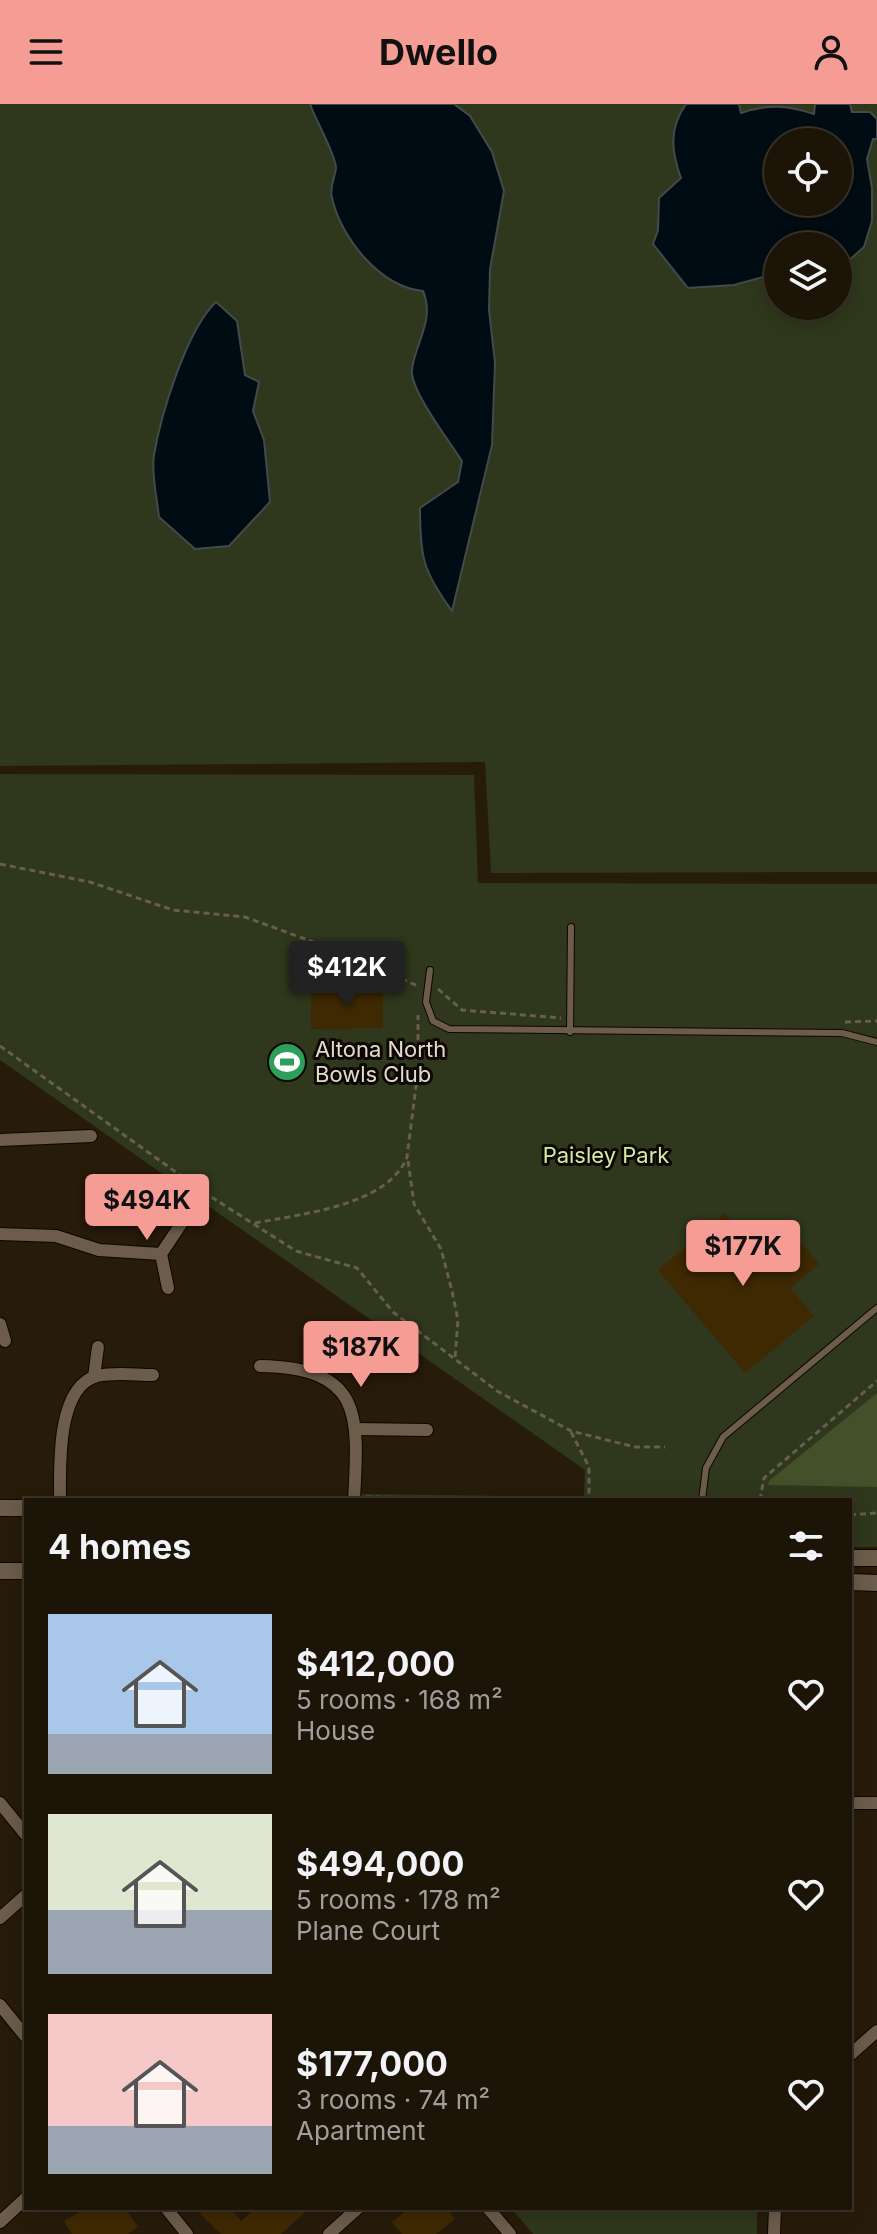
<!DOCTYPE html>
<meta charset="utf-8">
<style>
body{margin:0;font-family:Inter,sans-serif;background:#2a2116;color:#f1f3f6;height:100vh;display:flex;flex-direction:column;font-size:30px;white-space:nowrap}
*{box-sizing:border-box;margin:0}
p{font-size:26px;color:#a09e9c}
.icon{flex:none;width:44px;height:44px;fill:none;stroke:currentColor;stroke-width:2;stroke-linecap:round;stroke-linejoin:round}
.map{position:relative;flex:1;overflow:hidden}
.panel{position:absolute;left:24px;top:1394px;width:828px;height:712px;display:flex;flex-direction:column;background:#1d1408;border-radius:0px;box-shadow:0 4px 20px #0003,0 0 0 2px #3b3329}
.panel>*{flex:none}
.fabs{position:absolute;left:764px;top:24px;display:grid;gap:16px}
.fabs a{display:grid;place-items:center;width:88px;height:88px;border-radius:50%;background:#1d1408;box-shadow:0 4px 20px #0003,0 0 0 2px #3b3329;font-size:40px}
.price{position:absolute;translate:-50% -68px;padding:0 18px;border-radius:8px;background:#f59c94;color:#111;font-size:26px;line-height:52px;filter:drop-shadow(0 2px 4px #0008)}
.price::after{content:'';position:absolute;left:50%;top:48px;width:24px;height:18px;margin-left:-12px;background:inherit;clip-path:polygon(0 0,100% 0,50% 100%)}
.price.selected{background:#222;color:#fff}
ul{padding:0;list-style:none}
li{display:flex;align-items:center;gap:24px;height:200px;padding:0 24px}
li span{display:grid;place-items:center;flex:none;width:224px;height:160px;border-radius:0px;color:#555}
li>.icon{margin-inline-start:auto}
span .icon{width:96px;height:96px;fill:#fffc;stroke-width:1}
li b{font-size:34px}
h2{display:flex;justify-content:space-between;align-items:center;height:96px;padding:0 24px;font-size:34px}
header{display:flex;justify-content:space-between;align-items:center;height:104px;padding:0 24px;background:#f59c94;color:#111;font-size:36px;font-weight:700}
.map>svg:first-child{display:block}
</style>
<header><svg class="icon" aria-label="menu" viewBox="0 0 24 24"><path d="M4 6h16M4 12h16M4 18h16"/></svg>Dwello<svg class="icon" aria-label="person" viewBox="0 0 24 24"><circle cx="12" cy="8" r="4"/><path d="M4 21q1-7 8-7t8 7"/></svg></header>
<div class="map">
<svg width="877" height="2130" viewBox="0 0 877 2130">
<rect width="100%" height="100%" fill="#271b0a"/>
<g fill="#2f371c" fill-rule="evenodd">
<path d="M 0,0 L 877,0 L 877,768 L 491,769 L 485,658 L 0,662 ZM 778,38 L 838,38 L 838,98 L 778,98 ZM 778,142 L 838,142 L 838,202 L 778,202 Z"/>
<path d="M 0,670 L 474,671 L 478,779 L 877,780 L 877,1443 L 850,1443 L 850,1396 L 363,1396 L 361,1390 L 584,1393 L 585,1366 L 0,956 Z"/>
<path d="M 511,2104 L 757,2104 L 757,2130 L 533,2130 Z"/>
</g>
<path fill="#44502a" d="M 877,1289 L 877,1383 L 768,1381 L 769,1377 Z"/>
<g fill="#000c13" stroke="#444a4b" stroke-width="2" fill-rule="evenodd">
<path d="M 310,0 L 454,0 L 470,12 L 492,48 L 504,87 L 490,165 L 489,206 L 495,259 L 492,341 L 452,507 C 423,467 420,454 420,404 L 458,378 L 462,357 C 450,338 409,285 412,265 C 416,237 435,216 423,187 C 380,183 341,134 332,94 C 329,83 335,74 336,64 C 336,51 315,15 310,0 Z"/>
<path d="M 686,0 L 739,0 L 741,9 C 768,0 787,1 814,10 L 815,0 L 850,0 L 852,8 L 870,8 L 877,15 L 877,35 L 873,35 L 867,55 L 872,84 L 872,117 L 864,143 L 838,166 L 838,142 L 778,142 L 778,169 L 734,181 L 688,184 L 653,140 L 658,126 L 659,94 L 681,74 C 671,47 669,24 686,0 ZM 778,38 L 838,38 L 838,98 L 778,98 Z"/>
<path d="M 216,198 L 237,217 L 245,271 L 259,278 L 253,307 L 264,336 L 270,398 L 229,442 L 195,445 L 159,413 C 157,394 151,370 154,351 C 161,310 187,225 216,198 Z"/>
</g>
<g fill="#3f2903">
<path d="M 383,885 L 383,924 L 311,925 L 311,886 Z"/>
<path d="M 725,1109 L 754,1144 L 784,1119 L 819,1160 L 790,1184 L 814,1212 L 745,1269 L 658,1166 Z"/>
<path d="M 87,2104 L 125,2104 L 138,2123 L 128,2130 L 72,2130 L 64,2117 Z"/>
<path d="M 208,2104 L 230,2104 L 241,2117 L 256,2104 L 310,2104 L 281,2130 L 221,2130 L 200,2110 Z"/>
<path d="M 410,2104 L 447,2104 L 455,2115 L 436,2130 L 402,2130 L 392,2118 Z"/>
</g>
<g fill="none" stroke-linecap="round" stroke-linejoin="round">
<g stroke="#0f0600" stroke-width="8">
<g id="service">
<path d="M 430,866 L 426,898 L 433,917 L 449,925 L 842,929 L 877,938"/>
<path d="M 570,928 L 571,823"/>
<path d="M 702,1396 L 706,1364 L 723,1333 L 877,1204"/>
</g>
</g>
<g stroke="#0f0600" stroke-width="14">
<g id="minor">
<path d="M 0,1036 L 91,1032"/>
<path d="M 0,1130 L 56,1132 L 99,1146 L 161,1150"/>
<path d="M 168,1184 L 161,1150 L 191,1105"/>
<path d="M 0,1220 L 5,1237"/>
<path d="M 260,1262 C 362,1264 359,1309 354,1396"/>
<path d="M 94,1273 L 98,1243"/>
<path d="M 356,1325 L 427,1326"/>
<path d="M 60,1396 C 60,1364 56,1283 97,1272 C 115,1268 135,1271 153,1271"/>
<path d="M 0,1699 L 26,1731"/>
<path d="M 850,1699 L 877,1699"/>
<path d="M 0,1814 L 26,1791"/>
<path d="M 0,1901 L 26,1933"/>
<path d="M 850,1951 L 877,1927"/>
<path d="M 166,2104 L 187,2130"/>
<path d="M 488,2104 L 510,2130"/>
<path d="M 0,2118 L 26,2094"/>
<path d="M 329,2130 L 358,2104"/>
<path d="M 774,2130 L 775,2104"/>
</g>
</g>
<g stroke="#0f0600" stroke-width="18">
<g id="tertiary">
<path d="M 0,1404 L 26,1404"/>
<path d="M 850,1454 L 877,1454"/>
<path d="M 0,1467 L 26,1467"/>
<path d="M 850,1478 L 877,1479"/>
</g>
</g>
<g stroke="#685d4e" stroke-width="3" stroke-dasharray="6 4" stroke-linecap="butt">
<path d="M 0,760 L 90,778 L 173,806 L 245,813 L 330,844 L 418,882"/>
<path d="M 438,885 L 462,906 L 561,914"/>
<path d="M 845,918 L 877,917"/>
<path d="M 0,942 L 205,1089 L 296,1147 L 357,1164 L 393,1208 L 497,1287 L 571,1327 L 635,1343 L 665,1343"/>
<path d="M 408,1057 L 414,1100 L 441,1145 L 452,1187 L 458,1216 L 455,1254"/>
<path d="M 255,1119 C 300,1110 388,1102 407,1053 L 418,966 L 418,911"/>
<path d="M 571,1328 L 589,1363 L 589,1396"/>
<path d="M 366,1393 L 629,1396"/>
<path d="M 760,1396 L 764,1374 L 877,1277"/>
<path d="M 850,1411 L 877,1409"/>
</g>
<use href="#service" stroke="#6b5d4a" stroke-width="6"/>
<use href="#minor" stroke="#6b5d4a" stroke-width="12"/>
<use href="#tertiary" stroke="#6b5d4a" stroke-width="16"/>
</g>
<defs>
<g id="stadium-disc" transform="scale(2)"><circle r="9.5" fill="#2e9e5b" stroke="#0c0702"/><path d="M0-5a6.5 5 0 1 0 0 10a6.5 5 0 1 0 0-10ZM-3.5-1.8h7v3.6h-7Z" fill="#fff"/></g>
</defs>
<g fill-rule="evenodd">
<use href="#stadium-disc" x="287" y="958"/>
</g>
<g text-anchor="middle" stroke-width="6" stroke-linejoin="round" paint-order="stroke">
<g font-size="22" fill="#e2dacf" stroke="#0c0702" text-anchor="start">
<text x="315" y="953">Altona North<tspan x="315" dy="25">Bowls Club</tspan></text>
</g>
<g font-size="22" fill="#d3eaa7" stroke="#0c0702">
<text x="606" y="1059">Paisley Park</text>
</g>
</g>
</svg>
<div class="fabs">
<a><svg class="icon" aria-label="locate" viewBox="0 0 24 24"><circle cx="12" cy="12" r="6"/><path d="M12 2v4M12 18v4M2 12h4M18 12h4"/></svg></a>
<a><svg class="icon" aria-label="layers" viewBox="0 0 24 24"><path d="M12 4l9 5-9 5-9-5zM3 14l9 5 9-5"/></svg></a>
</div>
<b class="price selected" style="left:347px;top:905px">$412K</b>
<b class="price" style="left:147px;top:1138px">$494K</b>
<b class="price" style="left:743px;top:1184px">$177K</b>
<b class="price" style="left:361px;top:1285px">$187K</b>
<section class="panel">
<h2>4 homes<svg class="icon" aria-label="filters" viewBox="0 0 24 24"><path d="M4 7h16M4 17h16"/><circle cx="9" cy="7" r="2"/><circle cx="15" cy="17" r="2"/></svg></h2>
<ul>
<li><span style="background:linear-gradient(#a9c7e8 75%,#9aa5b1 0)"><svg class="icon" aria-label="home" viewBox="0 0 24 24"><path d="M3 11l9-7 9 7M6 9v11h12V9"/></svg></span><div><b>$412,000</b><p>5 rooms · 168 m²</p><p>House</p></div><svg class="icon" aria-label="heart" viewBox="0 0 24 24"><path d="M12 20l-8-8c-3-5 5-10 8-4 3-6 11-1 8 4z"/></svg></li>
<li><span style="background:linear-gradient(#dfe7d0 60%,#9aa5b1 0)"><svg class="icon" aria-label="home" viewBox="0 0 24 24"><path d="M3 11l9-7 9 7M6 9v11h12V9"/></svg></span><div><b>$494,000</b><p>5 rooms · 178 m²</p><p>Plane Court</p></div><svg class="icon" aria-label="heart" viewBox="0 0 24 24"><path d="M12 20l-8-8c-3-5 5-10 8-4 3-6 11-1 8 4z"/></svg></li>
<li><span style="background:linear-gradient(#f6c9c9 70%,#9aa5b1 0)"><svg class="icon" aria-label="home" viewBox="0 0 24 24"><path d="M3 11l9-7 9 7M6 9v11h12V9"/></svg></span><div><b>$177,000</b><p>3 rooms · 74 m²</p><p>Apartment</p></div><svg class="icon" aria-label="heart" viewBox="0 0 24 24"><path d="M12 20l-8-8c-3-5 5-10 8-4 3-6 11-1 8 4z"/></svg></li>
</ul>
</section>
</div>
